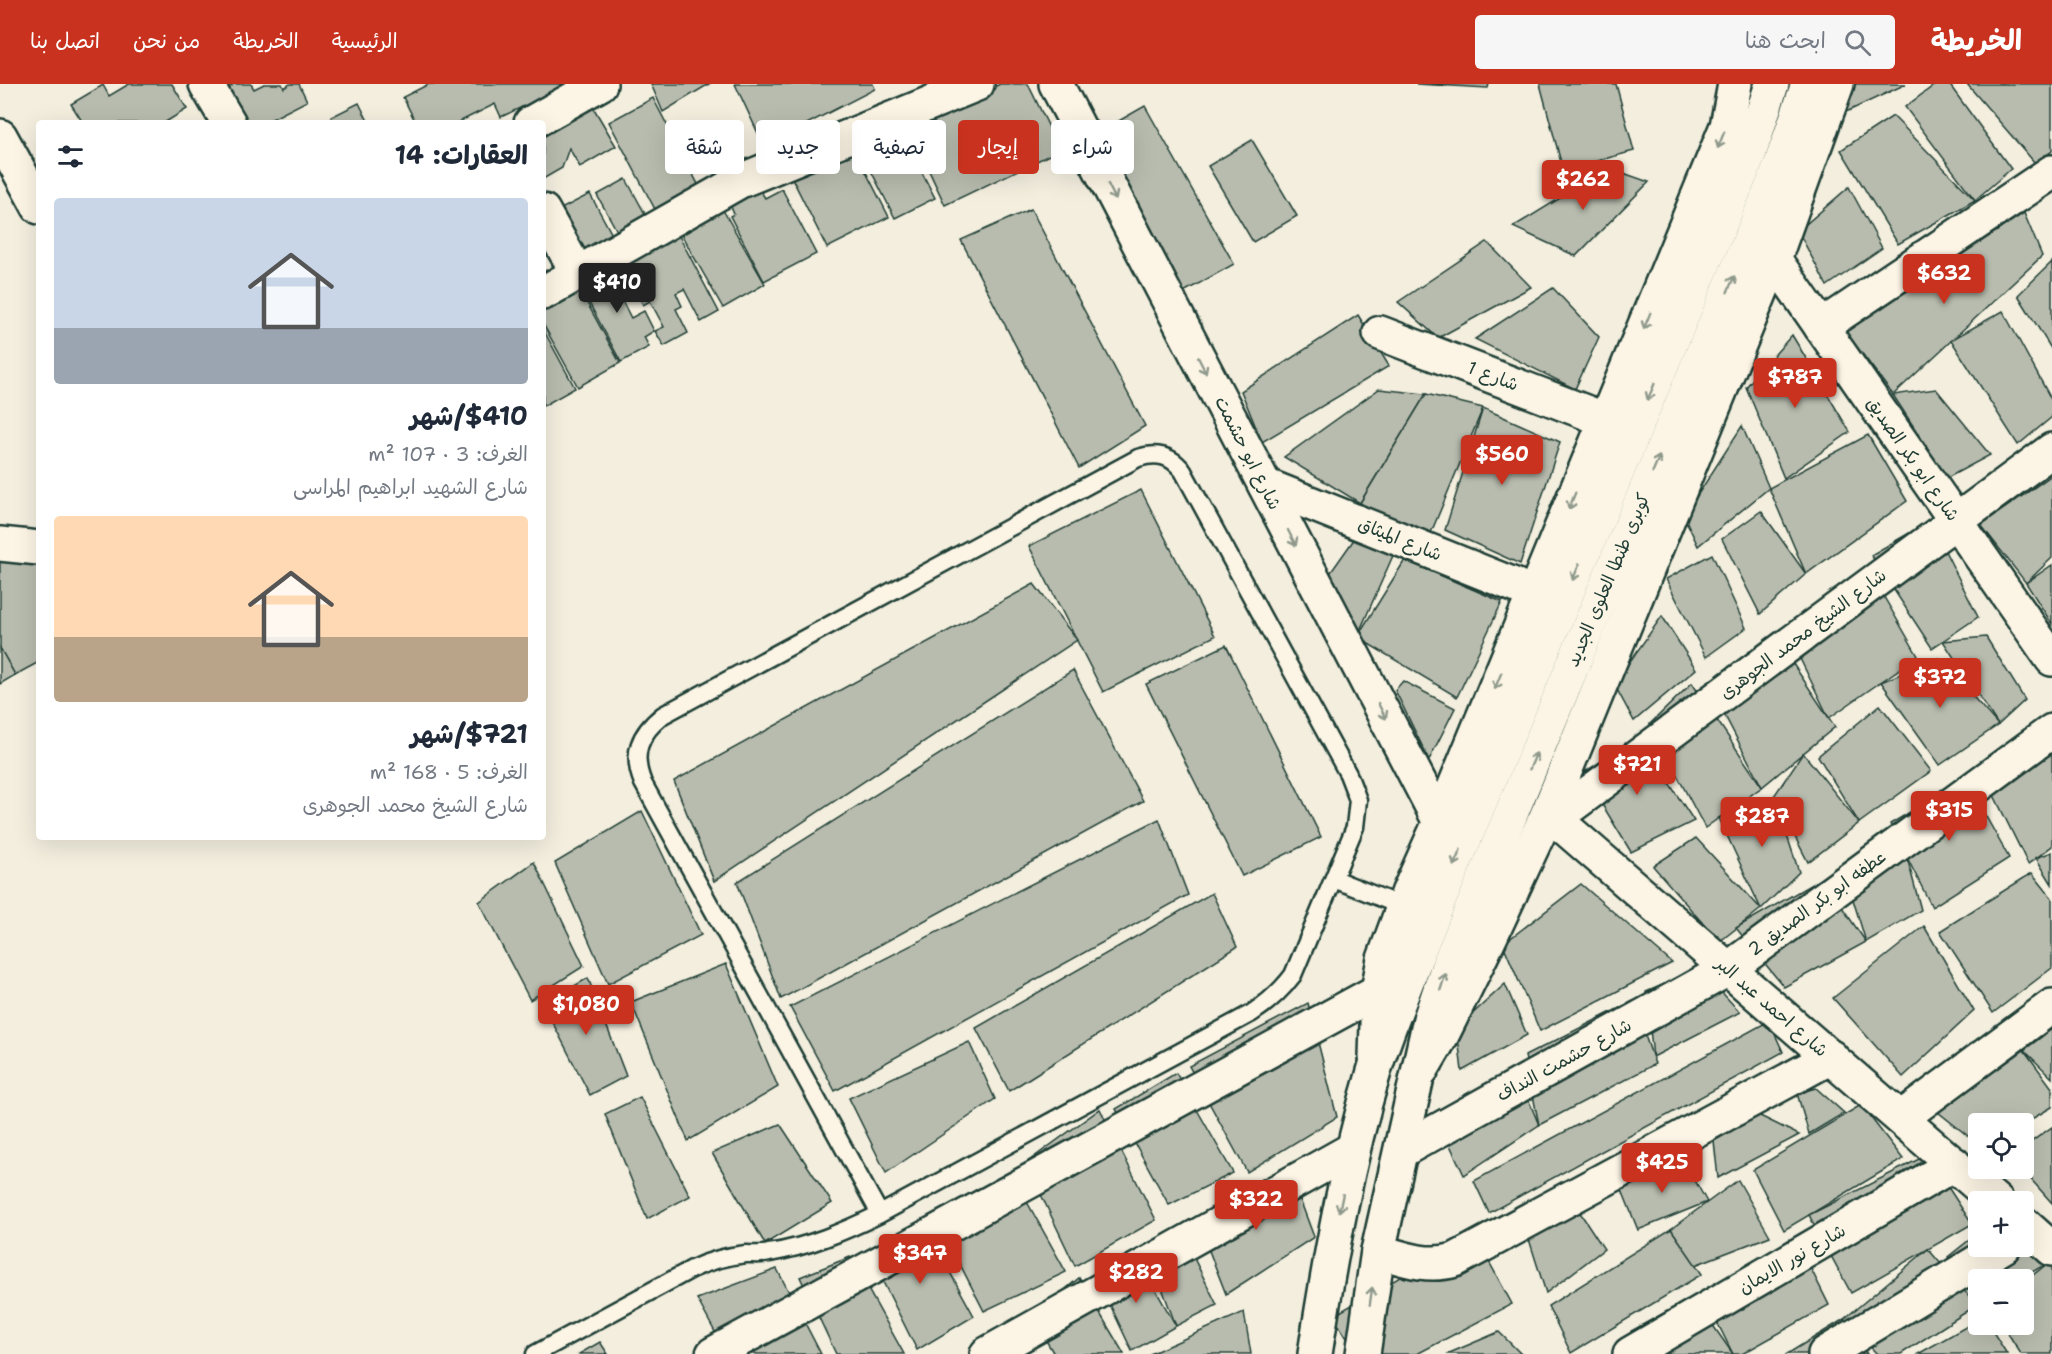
<!DOCTYPE html>
<html lang="ar">
<meta charset="utf-8">
<style>
body{margin:0;font-family:"Shantell Sans","Playpen Sans Arabic",sans-serif;background:#f6f6f7;color:#1f2937;direction:rtl;height:100vh;display:flex;flex-direction:column;font-size:22px;white-space:nowrap}
*{box-sizing:border-box;margin:0}
p{font-size:20px;color:#747a83}
.icon{flex:none;width:33px;height:33px;fill:none;stroke:currentColor;stroke-width:2;stroke-linecap:round;stroke-linejoin:round}
.map{position:relative;flex:1;overflow:hidden;direction:ltr}
.panel{position:absolute;left:36px;top:36px;width:510px;height:720px;display:flex;flex-direction:column;background:#fff;border-radius:6px;box-shadow:0 6px 24px #0002;direction:rtl}
.panel>*{flex:none}
.hud{position:absolute;left:564px;top:36px;width:570px;height:54px;direction:rtl;display:flex;gap:12px}
.controls{position:absolute;left:1968px;top:1029px;display:grid;gap:12px}
.controls a{display:grid;place-items:center;width:66px;height:66px;border-radius:6px;background:#fff;box-shadow:0 6px 24px #0002;font-size:30px}
.price{position:absolute;translate:-50% -51px;padding:0 14px;border-radius:6px;background:#c8321e;color:#fff;font-size:20px;line-height:39px;filter:drop-shadow(0 2px 3px #0008)}
.price::after{content:'';position:absolute;left:50%;top:36px;width:18px;height:14px;margin-left:-9px;background:inherit;clip-path:polygon(0 0,100% 0,50% 100%)}
.price.current{background:#222;color:#fff}
ul{padding:0;list-style:none}
li{display:grid;align-content:center;gap:12px;height:318px;padding:0 18px}
li span{display:grid;place-items:center;height:186px;border-radius:6px;color:#555}
li>.icon{margin-inline-start:auto}
span .icon{width:108px;height:108px;fill:#fffc;stroke-width:1}
li b{font-size:26px}
h2{display:flex;justify-content:space-between;align-items:center;height:72px;padding:0 18px;font-size:26px}
.tag{padding:0 21px;border-radius:6px;background:#fff;box-shadow:0 6px 24px #0002;font-size:21px;line-height:54px}
.tag.current{background:#c8321e;color:#fff}
header{display:flex;align-items:center;gap:36px;box-sizing:border-box;height:84px;padding:0 30px;background:#c8321e;color:#fff}
header strong{font-size:28px}
nav{display:flex;gap:33px;margin-inline-start:auto;font-size:21px}
.search{width:420px;height:54px;background:#f6f6f7;display:flex;align-items:center;gap:15px;box-sizing:border-box;padding:0 21px;border-radius:6px;color:#747a83;font-size:22px}
.map>svg:first-child{display:block}
</style>
<header>
<strong>الخريطة</strong>
<div class="search"><svg class="icon" aria-label="search" viewBox="0 0 24 24"><circle cx="10" cy="10" r="6"/><path d="M15 15l6 6"/></svg>ابحث هنا</div>
<nav><a>الرئيسية</a><a>الخريطة</a><a>من نحن</a><a>اتصل بنا</a></nav>
</header>
<div class="map">
<svg width="2052" height="1270" viewBox="0 0 2052 1270">
<rect width="100%" height="100%" fill="#f3eede"/>
<filter id="ink" filterUnits="userSpaceOnUse"><feTurbulence type="fractalNoise" baseFrequency=".0167" numOctaves="2"/><feDisplacementMap in="SourceGraphic" scale="12" xChannelSelector="R" yChannelSelector="G"/><feConvolveMatrix kernelMatrix="1 2 1 2 8 2 1 2 1" color-interpolation-filters="sRGB"/></filter>
<g filter="url(#ink)">
<g fill="#b8bcae" stroke="#1f3d34" stroke-width="1.5">
<path d="M 129,0 L 172,0 L 187,25 L 164,39 L 83,39 L 71,20 L 103,1 L 109,12 Z"/>
<path d="M 231,0 L 251,0 L 254,5 L 264,0 L 282,0 L 284,4 L 290,0 L 299,0 L 307,17 L 264,39 L 245,39 L 227,4 L 232,2 Z"/>
<path d="M 429,0 L 570,0 L 501,33 L 495,20 L 457,39 L 416,39 L 403,13 Z"/>
<path d="M 651,0 L 709,0 L 663,28 Z"/>
<path d="M 735,0 L 873,0 L 875,5 L 764,62 Z"/>
<path d="M 1000,0 L 1028,0 L 1060,66 L 945,121 L 909,44 Z"/>
<path d="M 1416,0 L 1489,0 L 1488,4 Z"/>
<path d="M 1540,0 L 1616,0 L 1634,67 L 1563,86 Z"/>
<path d="M 1801,0 L 1906,0 L 1842,30 L 1783,9 Z"/>
<path d="M 1936,0 L 1949,0 L 2011,85 L 1975,116 L 1905,23 Z"/>
<path d="M 1967,0 L 2052,0 L 2052,67 L 2035,79 Z"/>
<path d="M 653,14 L 701,106 L 657,129 L 609,38 Z"/>
<path d="M 359,19 L 369,39 L 334,39 L 331,33 Z"/>
<path d="M 1145,22 L 1234,180 L 1182,209 L 1094,51 Z"/>
<path d="M 593,23 L 616,62 L 580,83 L 569,64 L 562,84 L 543,95 L 543,52 Z"/>
<path d="M 1893,32 L 1975,116 L 1898,160 L 1841,66 Z"/>
<path d="M 890,46 L 893,54 L 902,50 L 935,114 L 895,134 L 863,71 L 871,68 L 866,58 Z"/>
<path d="M 1252,56 L 1297,132 L 1253,158 L 1208,82 Z"/>
<path d="M 852,61 L 889,133 L 827,164 L 791,92 Z"/>
<path d="M 1609,84 L 1649,98 L 1576,172 L 1513,143 Z"/>
<path d="M 626,95 L 650,139 L 621,154 L 597,111 Z"/>
<path d="M 1849,103 L 1882,164 L 1827,202 L 1798,147 Z"/>
<path d="M 782,105 L 816,170 L 764,197 L 730,132 L 734,130 L 730,121 L 760,106 L 765,114 Z"/>
<path d="M 590,110 L 616,158 L 579,177 L 553,129 Z"/>
<path d="M 1031,125 L 1145,342 L 1079,384 L 961,156 Z"/>
<path d="M 723,126 L 765,200 L 723,224 L 681,150 Z"/>
<path d="M 2024,129 L 2042,172 L 1893,311 L 1846,248 Z"/>
<path d="M 678,150 L 719,228 L 701,238 L 684,205 L 676,209 L 682,222 L 676,225 L 688,249 L 664,262 L 655,247 L 664,243 L 650,217 L 643,221 L 624,184 L 629,182 L 626,178 Z"/>
<path d="M 1487,158 L 1531,203 L 1438,254 L 1398,218 Z"/>
<path d="M 2052,178 L 2052,266 L 2018,211 Z"/>
<path d="M 619,181 L 630,200 L 617,207 L 631,234 L 644,227 L 654,247 L 644,253 L 649,263 L 621,278 L 580,202 Z"/>
<path d="M 576,199 L 620,279 L 578,303 L 543,240 L 543,227 L 545,226 L 543,222 Z"/>
<path d="M 1553,204 L 1599,253 L 1575,305 L 1475,255 Z"/>
<path d="M 2003,227 L 2052,317 L 2052,333 L 2018,361 L 1951,256 Z"/>
<path d="M 1358,231 L 1389,282 L 1262,358 L 1241,307 Z"/>
<path d="M 543,245 L 575,304 L 543,322 Z"/>
<path d="M 1792,251 L 1850,348 L 1784,394 L 1746,303 Z"/>
<path d="M 1379,305 L 1426,310 L 1360,419 L 1284,373 Z"/>
<path d="M 1936,305 L 1990,371 L 1947,394 L 1893,311 Z"/>
<path d="M 1426,310 L 1483,324 L 1428,456 L 1360,419 Z"/>
<path d="M 1483,324 L 1560,358 L 1520,480 L 1445,446 Z"/>
<path d="M 1742,342 L 1769,404 L 1698,462 L 1684,432 Z"/>
<path d="M 1868,351 L 1907,417 L 1806,490 L 1769,404 Z"/>
<path d="M 2052,391 L 2052,474 L 2026,499 L 1981,441 Z"/>
<path d="M 1141,406 L 1215,552 L 1103,608 L 1029,462 Z"/>
<path d="M 1761,427 L 1806,490 L 1760,530 L 1722,455 Z"/>
<path d="M 1930,437 L 1978,533 L 1932,564 L 1871,471 Z"/>
<path d="M 36,446 L 39,451 L 39,578 L 15,591 L 0,564 L 0,466 Z"/>
<path d="M 1355,454 L 1395,467 L 1357,553 L 1326,495 Z"/>
<path d="M 1712,470 L 1746,544 L 1706,573 L 1666,495 Z"/>
<path d="M 1405,476 L 1502,518 L 1457,613 L 1357,553 Z"/>
<path d="M 2052,481 L 2052,540 L 2026,499 Z"/>
<path d="M 1869,487 L 1918,572 L 1829,634 L 1787,548 Z"/>
<path d="M 1034,500 L 1077,556 L 714,797 L 674,697 Z"/>
<path d="M 1662,532 L 1696,585 L 1634,637 L 1614,600 Z"/>
<path d="M 1775,553 L 1835,643 L 1762,703 L 1710,603 Z"/>
<path d="M 1986,553 L 2025,616 L 1998,641 L 1943,557 Z"/>
<path d="M 1226,561 L 1321,753 L 1242,792 L 1146,600 Z"/>
<path d="M 0,564 L 15,591 L 0,600 Z"/>
<path d="M 1939,574 L 1998,641 L 1940,681 L 1881,598 Z"/>
<path d="M 1073,586 L 1143,717 L 781,915 L 737,798 Z"/>
<path d="M 1403,597 L 1455,624 L 1429,676 L 1395,606 Z"/>
<path d="M 1692,599 L 1762,703 L 1705,744 L 1650,640 Z"/>
<path d="M 1880,621 L 1931,687 L 1859,739 L 1818,672 Z"/>
<path d="M 1639,653 L 1694,737 L 1631,768 L 1583,689 Z"/>
<path d="M 2052,660 L 2052,762 L 2028,780 L 1979,681 Z"/>
<path d="M 1803,669 L 1859,739 L 1808,778 L 1774,712 Z"/>
<path d="M 1965,695 L 2009,774 L 1932,823 L 1890,740 Z"/>
<path d="M 1774,712 L 1799,788 L 1761,825 L 1719,734 Z"/>
<path d="M 642,727 L 701,851 L 608,900 L 555,779 Z"/>
<path d="M 1159,735 L 1188,811 L 835,1007 L 790,923 Z"/>
<path d="M 1696,754 L 1761,825 L 1719,858 L 1653,782 Z"/>
<path d="M 2052,768 L 2052,800 L 2036,774 Z"/>
<path d="M 1908,777 L 1921,826 L 1866,858 L 1844,786 Z"/>
<path d="M 534,778 L 584,882 L 530,916 L 479,818 Z"/>
<path d="M 2032,789 L 2052,814 L 2052,884 L 1993,929 L 1940,847 Z"/>
<path d="M 1822,794 L 1866,858 L 1784,903 L 1736,844 Z"/>
<path d="M 1581,800 L 1672,879 L 1540,947 L 1503,860 Z"/>
<path d="M 1212,809 L 1237,863 L 1009,1007 L 976,944 Z"/>
<path d="M 1924,842 L 1974,927 L 1903,993 L 1833,914 Z"/>
<path d="M 726,880 L 778,1003 L 688,1057 L 631,918 Z"/>
<path d="M 1700,885 L 1740,928 L 1653,973 L 1646,908 Z"/>
<path d="M 588,894 L 626,992 L 590,1011 L 543,920 Z"/>
<path d="M 1505,900 L 1527,951 L 1462,987 L 1457,944 Z"/>
<path d="M 1633,917 L 1655,980 L 1539,1041 L 1525,972 Z"/>
<path d="M 1308,919 L 1337,1033 L 1247,1088 L 1189,982 Z"/>
<path d="M 1769,937 L 1783,968 L 1489,1129 L 1474,1097 Z"/>
<path d="M 2052,945 L 2052,994 L 2024,966 Z"/>
<path d="M 969,958 L 995,1015 L 886,1089 L 849,1014 Z"/>
<path d="M 2024,966 L 2052,1004 L 2052,1023 L 2023,1040 L 1978,1040 L 1978,1060 L 1938,1028 Z"/>
<path d="M 1517,988 L 1539,1041 L 1464,1091 L 1435,1029 Z"/>
<path d="M 1176,989 L 1233,1089 L 1169,1121 L 1116,1025 Z"/>
<path d="M 1816,1004 L 1844,1029 L 1809,1050 L 1797,1009 Z"/>
<path d="M 640,1013 L 690,1112 L 647,1135 L 605,1030 Z"/>
<path d="M 1861,1021 L 1903,1075 L 1784,1146 L 1753,1086 Z"/>
<path d="M 1100,1025 L 1156,1136 L 1075,1182 L 1026,1079 Z"/>
<path d="M 1758,1031 L 1799,1051 L 1718,1094 L 1714,1057 Z"/>
<path d="M 780,1040 L 832,1119 L 765,1160 L 712,1069 Z"/>
<path d="M 2052,1043 L 2052,1119 L 2021,1084 L 2024,1084 L 2024,1063 Z"/>
<path d="M 1927,1071 L 1972,1140 L 1851,1209 L 1809,1131 Z"/>
<path d="M 1683,1075 L 1707,1118 L 1638,1146 L 1620,1101 Z"/>
<path d="M 1289,1086 L 1314,1153 L 1226,1210 L 1197,1136 Z"/>
<path d="M 1012,1091 L 1066,1188 L 984,1227 L 934,1130 Z"/>
<path d="M 1738,1096 L 1770,1152 L 1695,1181 L 1671,1145 Z"/>
<path d="M 1579,1127 L 1604,1165 L 1546,1209 L 1528,1152 Z"/>
<path d="M 923,1139 L 974,1232 L 917,1266 L 867,1166 Z"/>
<path d="M 1671,1145 L 1702,1190 L 1571,1269 L 1548,1222 Z"/>
<path d="M 1978,1149 L 1978,1162 L 2021,1162 L 2044,1181 L 2019,1196 L 1978,1196 L 1977,1221 L 1948,1173 Z"/>
<path d="M 1182,1150 L 1217,1221 L 1176,1242 L 1148,1166 Z"/>
<path d="M 1474,1150 L 1512,1220 L 1417,1270 L 1357,1270 L 1333,1232 Z"/>
<path d="M 1795,1153 L 1829,1221 L 1742,1270 L 1733,1270 L 1703,1210 Z"/>
<path d="M 1928,1165 L 1977,1221 L 1901,1270 L 1877,1270 L 1844,1235 Z"/>
<path d="M 850,1173 L 904,1270 L 836,1270 L 800,1193 Z"/>
<path d="M 1137,1173 L 1176,1242 L 1132,1267 L 1097,1193 Z"/>
<path d="M 2052,1176 L 2052,1270 L 2021,1270 L 2002,1240 L 2024,1240 L 2024,1198 Z"/>
<path d="M 777,1185 L 821,1270 L 727,1270 L 697,1215 Z"/>
<path d="M 1079,1194 L 1124,1270 L 1054,1270 L 1032,1233 Z"/>
<path d="M 1693,1213 L 1733,1270 L 1639,1270 L 1631,1247 Z"/>
<path d="M 1244,1228 L 1251,1270 L 1150,1270 Z"/>
<path d="M 1844,1235 L 1867,1270 L 1787,1270 Z"/>
<path d="M 1978,1236 L 1978,1240 L 1988,1240 L 2007,1270 L 1918,1270 Z"/>
<path d="M 1499,1248 L 1521,1270 L 1447,1270 Z"/>
<path d="M 600,1258 L 608,1270 L 579,1270 Z"/>
</g>
<g fill="none" stroke-linecap="round" stroke-linejoin="round">
<g stroke="#1f3d34" stroke-width="21">
<g id="lane">
<path d="M 1334,795 L 1404,823"/>
<path d="M 535,1270 L 692,1185 C 709,1177 727,1172 746,1170 C 754,1170 762,1171 769,1169 C 808,1163 845,1147 880,1130 L 1252,929 C 1269,918 1281,907 1293,891 L 1355,743 L 1358,716 L 1348,690 L 1183,387 C 1171,371 1157,368 1138,374 L 663,631 C 639,650 631,670 643,699 L 880,1130"/>
</g>
</g>
<g stroke="#1f3d34" stroke-width="38">
<g id="street">
<path d="M 206,0 L 229,39"/>
<path d="M 1056,0 L 1440,738"/>
<path d="M 531,39 L 600,0"/>
<path d="M 0,52 L 39,123"/>
<path d="M 543,127 L 578,190"/>
<path d="M 1774,175 L 2052,575"/>
<path d="M 543,209 L 740,97 L 977,0"/>
<path d="M 1821,243 L 2052,88"/>
<path d="M 1380,249 L 1606,336"/>
<path d="M 1265,401 L 1534,509"/>
<path d="M 0,460 L 39,464"/>
<path d="M 1548,729 L 1997,1118"/>
<path d="M 1555,734 L 2052,366"/>
<path d="M 1376,973 L 1378,907 L 1384,875 L 1409,807 L 1440,738 L 1727,42 L 1735,0"/>
<path d="M 1422,985 L 1442,951 L 1487,860 L 1548,729 L 1774,175 L 1837,0"/>
<path d="M 1901,1034 L 2052,922"/>
<path d="M 1401,1067 L 1728,885 L 2052,647"/>
<path d="M 2024,1140 L 2052,1165"/>
<path d="M 1378,1167 C 1404,1175 1428,1184 1455,1176 L 1831,973"/>
<path d="M 713,1270 L 1378,907"/>
<path d="M 987,1270 L 1353,1065"/>
<path d="M 1630,1270 L 1954,1080"/>
<path d="M 1825,1270 L 2004,1162"/>
</g>
</g>
<g stroke="#1f3d34" stroke-width="38">
<g id="secondary">
<path d="M 1315,1270 C 1330,1173 1347,1078 1375,984 C 1387,945 1404,906 1418,868 L 1748,74 L 1772,0"/>
<path d="M 1363,1270 L 1378,1167 L 1430,935 L 1449,879 L 1779,85 L 1808,0"/>
</g>
</g>
<use href="#lane" stroke="#fcf5e5" stroke-width="16"/>
<use href="#street" stroke="#fcf5e5" stroke-width="33"/>
<use href="#secondary" stroke="#fcf5e5" stroke-width="33"/>
</g>
<defs><path id="oneway-shaft" d="M-6 0H5M1.5-3L5.5 0L1.5 3" fill="none" stroke-width="1.6" stroke-linecap="round" stroke-linejoin="round" transform="scale(1.5)"/></defs>
<g stroke="#8e998c">
<use href="#oneway-shaft" transform="translate(1721 56) rotate(112)"/>
<use href="#oneway-shaft" transform="translate(1112 108) rotate(63)"/>
<use href="#oneway-shaft" transform="translate(1731 200) rotate(-67)"/>
<use href="#oneway-shaft" transform="translate(1647 237) rotate(112)"/>
<use href="#oneway-shaft" transform="translate(1202 281) rotate(63)"/>
<use href="#oneway-shaft" transform="translate(1651 308) rotate(113)"/>
<use href="#oneway-shaft" transform="translate(1656 380) rotate(-67)"/>
<use href="#oneway-shaft" transform="translate(1572 417) rotate(112)"/>
<use href="#oneway-shaft" transform="translate(1292 454) rotate(63)"/>
<use href="#oneway-shaft" transform="translate(1576 488) rotate(113)"/>
<use href="#oneway-shaft" transform="translate(1498 597) rotate(112)"/>
<use href="#oneway-shaft" transform="translate(1382 627) rotate(63)"/>
<use href="#oneway-shaft" transform="translate(1533 677) rotate(-67)"/>
<use href="#oneway-shaft" transform="translate(1457 774) rotate(113)"/>
<use href="#oneway-shaft" transform="translate(1443 898) rotate(-72)"/>
<use href="#oneway-shaft" transform="translate(1341 1119) rotate(102)"/>
<use href="#oneway-shaft" transform="translate(1371 1212) rotate(-82)"/>
</g>
</g>
<g text-anchor="middle" stroke-width="4.5" stroke-linejoin="round" paint-order="stroke">
<g font-size="18" fill="#1f3d34" stroke="#fcf5e5">
<text transform="translate(1493 292) rotate(21)" y="6">شارع 1</text>
<text transform="translate(1248 369) rotate(63)" y="6">شارع ابو حشمت</text>
<text transform="translate(1913 375) rotate(55)" y="6">شارع ابو بكر الصديق</text>
<text transform="translate(1400 455) rotate(22)" y="6">شارع الميثاق</text>
<text transform="translate(1608 496) rotate(-67)" y="6">كوبرى طنطا العلوى الجديد</text>
<text transform="translate(1803 550) rotate(-37)" y="6">شارع الشيخ محمد الجوهرى</text>
<text transform="translate(1817 819) rotate(-36)" y="6">عطفه ابو بكر الصديق 2</text>
<text transform="translate(1772 923) rotate(41)" y="6">شارع احمد عبد البر</text>
<text transform="translate(1564 976) rotate(-29)" y="6">شارع حشمت النداف</text>
<text transform="translate(1792 1175) rotate(-30)" y="6">شارع نور الايمان</text>
</g>
</g>
</svg>
<div class="controls">
<a><svg class="icon" aria-label="locate" viewBox="0 0 24 24"><circle cx="12" cy="12" r="6"/><path d="M12 2v4M12 18v4M2 12h4M18 12h4"/></svg></a>
<a>+</a>
<a>−</a>
</div>
<b class="price" style="left:1583px;top:127px">$262</b>
<b class="price" style="left:1944px;top:221px">$632</b>
<b class="price current" style="left:617px;top:230px">$410</b>
<b class="price" style="left:1795px;top:325px">$787</b>
<b class="price" style="left:1502px;top:402px">$560</b>
<b class="price" style="left:1940px;top:625px">$372</b>
<b class="price" style="left:1637px;top:712px">$721</b>
<b class="price" style="left:1949px;top:758px">$315</b>
<b class="price" style="left:1762px;top:764px">$287</b>
<b class="price" style="left:586px;top:952px">$1,080</b>
<b class="price" style="left:1662px;top:1110px">$425</b>
<b class="price" style="left:1256px;top:1147px">$322</b>
<b class="price" style="left:920px;top:1201px">$347</b>
<b class="price" style="left:1136px;top:1220px">$282</b>
<div class="hud">
<a class="tag">شراء</a>
<a class="tag current">إيجار</a>
<a class="tag">تصفية</a>
<a class="tag">جديد</a>
<a class="tag">شقة</a>
</div>
<section class="panel">
<h2>العقارات: 14<svg class="icon" aria-label="filters" viewBox="0 0 24 24"><path d="M4 7h16M4 17h16"/><circle cx="9" cy="7" r="2"/><circle cx="15" cy="17" r="2"/></svg></h2>
<ul>
<li><span style="background:linear-gradient(#c9d6e8 70%,#9aa5b1 0)"><svg class="icon" aria-label="home" viewBox="0 0 24 24"><path d="M3 11l9-7 9 7M6 9v11h12V9"/></svg></span><div><b>$410/شهر</b><p>الغرف: 3 · 107 m²</p><p>شارع الشهيد ابراهيم المراسى</p></div></li>
<li><span style="background:linear-gradient(#ffd9b3 65%,#b9a48a 0)"><svg class="icon" aria-label="home" viewBox="0 0 24 24"><path d="M3 11l9-7 9 7M6 9v11h12V9"/></svg></span><div><b>$721/شهر</b><p>الغرف: 5 · 168 m²</p><p>شارع الشيخ محمد الجوهرى</p></div></li>
</ul>
</section>
</div>
